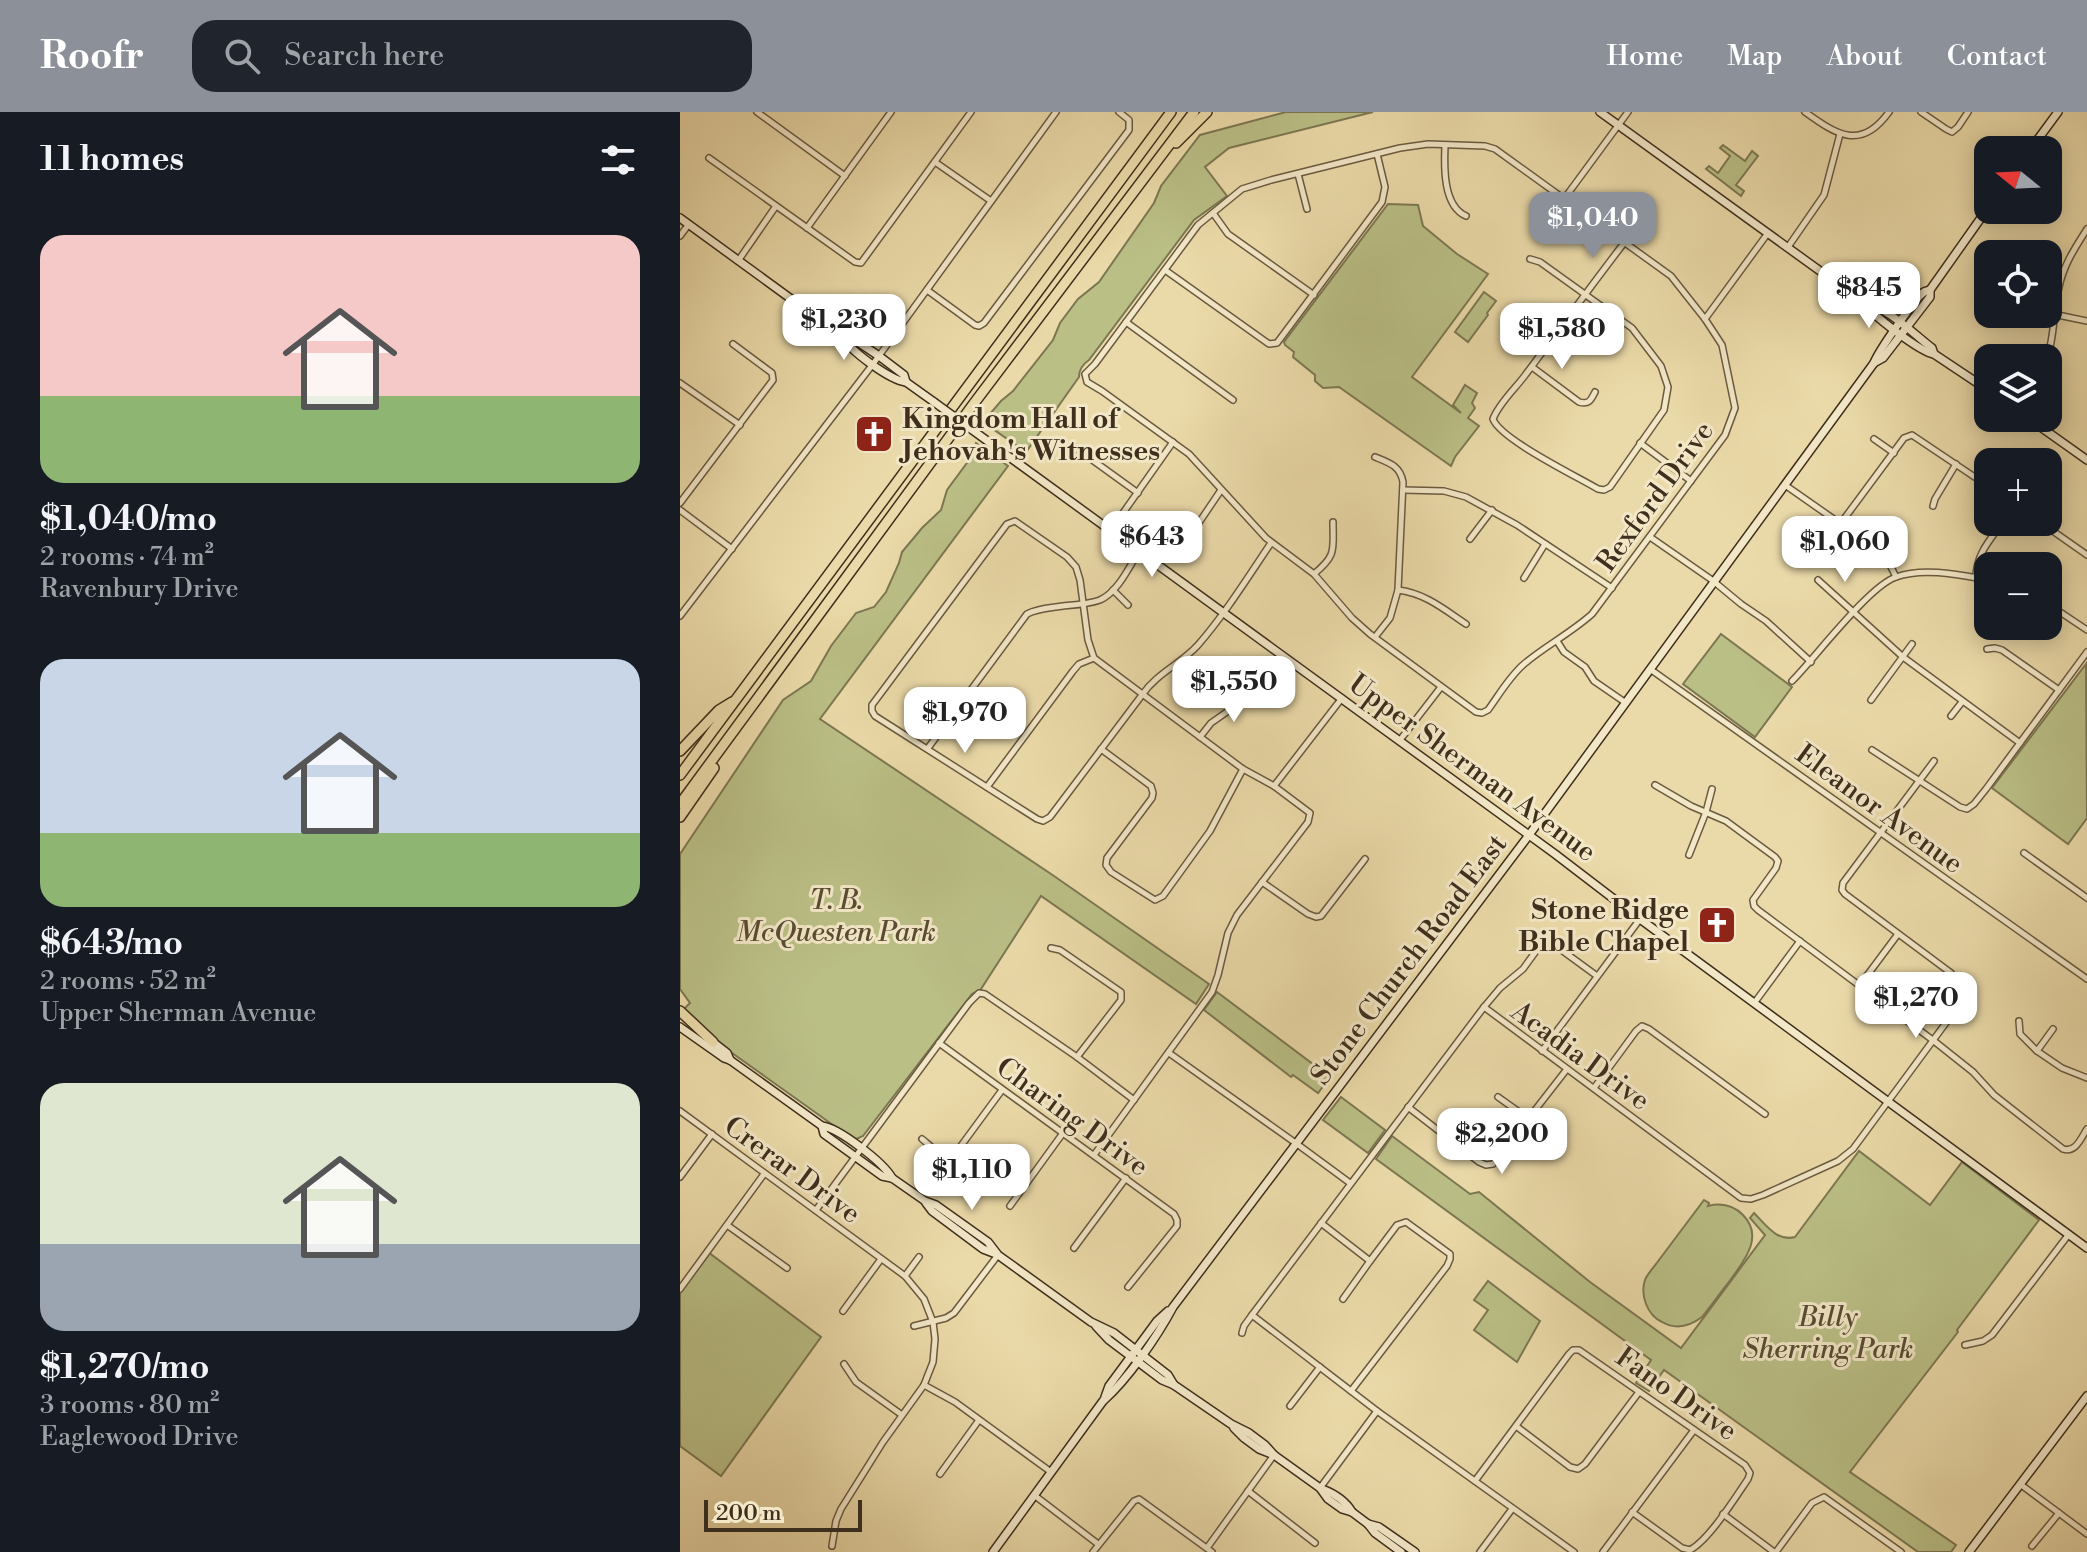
<!DOCTYPE html>
<meta charset="utf-8">
<style>
body{margin:0;font-family:"Libre Bodoni",serif;background:#20242c;color:#f1f3f6;height:100vh;display:flex;flex-direction:column;font-size:30px;white-space:nowrap}
*{box-sizing:border-box;margin:0}
p{font-size:26px;color:#9ea1a6}
.icon{flex:none;width:44px;height:44px;fill:none;stroke:currentColor;stroke-width:2;stroke-linecap:round;stroke-linejoin:round}
.map{position:relative;flex:1;overflow:hidden}
.details{display:flex;flex-direction:column;background:#171b24;width:680px}
.details>*{flex:none}
.needle{width:52px;rotate:288deg}
.buttons{position:absolute;left:1294px;top:24px;display:grid;gap:16px}
.buttons a{display:grid;place-items:center;width:88px;height:88px;border-radius:16px;background:#171b24;box-shadow:0 4px 20px #0003;font-size:40px}
.scale{position:absolute;left:24px;bottom:20px;width:158px;box-sizing:border-box;padding-left:8px;border:4px solid #3f2f1d;border-top:0;font-size:22px;line-height:28px;white-space:nowrap;color:#3f2f1d;-webkit-text-stroke:6px #f2e7c7;paint-order:stroke}
.price{position:absolute;translate:-50% -68px;padding:0 18px;border-radius:16px;background:#fff;color:#222;font-size:26px;line-height:52px;filter:drop-shadow(0 2px 4px #0008)}
.price::after{content:'';position:absolute;left:50%;top:48px;width:24px;height:18px;margin-left:-12px;background:inherit;clip-path:polygon(0 0,100% 0,50% 100%)}
.price.selected{background:#8c9099;color:#fff}
ul{padding:0;list-style:none}
li{display:grid;align-content:center;gap:16px;height:424px;padding:0 40px}
li span{display:grid;place-items:center;height:248px;border-radius:24px;color:#555}
li>.icon{margin-inline-start:auto}
span .icon{width:144px;height:144px;fill:#fffc;stroke-width:1}
li b{font-size:34px}
h2{display:flex;justify-content:space-between;align-items:center;height:96px;padding:0 40px;font-size:34px}
header{display:flex;align-items:center;gap:48px;box-sizing:border-box;height:112px;padding:0 40px;background:#8c9099;color:#fff}
header strong{font-size:38px}
nav{display:flex;gap:44px;margin-inline-start:auto;font-size:28px}
.search{width:560px;height:72px;background:#20242c;display:flex;align-items:center;gap:20px;box-sizing:border-box;padding:0 28px;border-radius:24px;color:#9ea1a6;font-size:30px}
main{display:flex;flex:1;min-height:0}
.map>svg:first-child{display:block}
</style>
<header>
<strong>Roofr</strong>
<div class="search"><svg class="icon" aria-label="search" viewBox="0 0 24 24"><circle cx="10" cy="10" r="6"/><path d="M15 15l6 6"/></svg>Search here</div>
<nav><a>Home</a><a>Map</a><a>About</a><a>Contact</a></nav>
</header>
<main>
<section class="details">
<h2>11 homes<svg class="icon" aria-label="filters" viewBox="0 0 24 24"><path d="M4 7h16M4 17h16"/><circle cx="9" cy="7" r="2"/><circle cx="15" cy="17" r="2"/></svg></h2>
<ul>
<li><span style="background:linear-gradient(#f6c9c9 65%,#8fb573 0)"><svg class="icon" aria-label="home" viewBox="0 0 24 24"><path d="M3 11l9-7 9 7M6 9v11h12V9"/></svg></span><div><b>$1,040/mo</b><p>2 rooms · 74 m²</p><p>Ravenbury Drive</p></div></li>
<li><span style="background:linear-gradient(#c9d6e8 70%,#8fb573 0)"><svg class="icon" aria-label="home" viewBox="0 0 24 24"><path d="M3 11l9-7 9 7M6 9v11h12V9"/></svg></span><div><b>$643/mo</b><p>2 rooms · 52 m²</p><p>Upper Sherman Avenue</p></div></li>
<li><span style="background:linear-gradient(#dfe7d0 65%,#9aa5b1 0)"><svg class="icon" aria-label="home" viewBox="0 0 24 24"><path d="M3 11l9-7 9 7M6 9v11h12V9"/></svg></span><div><b>$1,270/mo</b><p>3 rooms · 80 m²</p><p>Eaglewood Drive</p></div></li>
</ul>
</section>
<div class="map">
<svg width="1407" height="1440" viewBox="0 0 1407 1440">
<rect width="100%" height="100%" fill="#ebdaa9"/>
<filter id="stains"><feTurbulence type="fractalNoise" baseFrequency=".0025" numOctaves="4"/><feColorMatrix values="0 0 0 0 .2 0 0 0 0 .09 0 0 0 0 .02 0 0 0 .5 -.17"/></filter>
<radialGradient id="worn" r=".72"><stop offset=".6" stop-color="#630" stop-opacity="0"/><stop offset="1" stop-color="#630" stop-opacity=".3"/></radialGradient>
<g fill="#babf86" stroke="#7c7752" stroke-width="2">
<path d="M 606,0 L 693,0 L 549,36 L 525,55 L 547,84 L 514,108 L 409,248 C 403,252 399,257 399,265 L 346,340 L 303,310 L 321,289 L 333,279 L 373,228 L 380,211 L 398,187 L 419,170 L 474,91 L 481,74 L 520,23 Z"/>
<path d="M 1043,33 L 1065,49 L 1072,39 L 1078,44 L 1056,73 L 1064,79 L 1061,84 L 1026,57 L 1029,54 L 1038,61 L 1050,44 L 1040,36 Z"/>
<path d="M 708,92 L 738,93 L 743,114 L 777,142 L 808,162 L 732,265 L 781,301 L 773,293 L 785,273 L 797,281 L 792,291 L 795,296 L 788,306 L 799,314 L 775,345 L 771,354 L 659,275 L 643,276 L 635,269 L 635,263 L 613,245 L 614,240 L 605,233 L 604,230 Z"/>
<path d="M 804,180 L 816,189 L 807,201 L 808,203 L 788,230 L 775,220 Z"/>
<path d="M 296,331 L 328,354 L 140,607 L 374,764 L 529,872 L 516,892 L 361,784 L 301,877 L 292,882 L 183,1024 L 174,1028 L 45,936 L 3,898 L 10,891 L 0,877 L 0,742 L 103,588 L 131,569 L 151,534 L 176,501 L 194,495 L 206,480 L 219,451 L 222,440 L 242,416 L 261,398 L 267,378 L 292,344 Z"/>
<path d="M 1041,522 L 1112,575 L 1075,625 L 1003,572 Z"/>
<path d="M 1406,552 L 1407,706 L 1388,732 L 1312,676 Z"/>
<path d="M 537,880 L 650,965 L 638,981 L 613,963 L 611,965 L 524,898 Z"/>
<path d="M 661,985 L 705,1018 L 688,1041 L 643,1008 Z"/>
<path d="M 712,1024 L 790,1082 L 799,1080 L 910,1170 L 1001,1236 L 1085,1123 L 1070,1106 L 1074,1101 C 1086,1113 1097,1130 1115,1125 L 1179,1039 L 1250,1093 L 1282,1050 L 1359,1108 L 1277,1218 L 1278,1220 L 1170,1360 L 1276,1433 L 1271,1440 L 1238,1440 L 984,1258 L 969,1279 L 956,1271 L 971,1248 L 696,1047 Z"/>
<path d="M 1024,1088 L 1029,1091 L 1028,1094 C 1040,1091 1053,1093 1063,1103 C 1085,1125 1063,1150 1049,1170 C 1040,1181 1032,1193 1022,1205 C 1010,1214 996,1218 982,1210 C 967,1203 960,1183 965,1168 C 967,1162 975,1154 979,1148 C 994,1128 1009,1108 1024,1088 Z"/>
<path d="M 28,1140 L 141,1225 L 41,1364 L 0,1334 L 0,1177 Z"/>
<path d="M 808,1169 L 860,1209 L 837,1250 L 794,1218 L 808,1198 L 794,1188 Z"/>
</g>
<g fill="none" stroke-linecap="round" stroke-linejoin="round">
<g stroke="#6a5a40" stroke-width="8">
<g id="minor">
<path d="M 77,0 L 165,64"/>
<path d="M 1125,0 C 1157,23 1181,39 1209,0"/>
<path d="M 1241,0 L 1266,17 L 1272,20 L 1278,15 L 1288,0"/>
<path d="M 748,32 L 805,34 L 815,37 L 991,164 L 1025,207 L 1042,233 L 1055,296 L 1045,323 L 912,502 C 891,521 865,534 844,552 C 829,565 819,583 808,598 L 802,601 L 796,600 L 690,522 L 672,506 L 634,462 L 586,426 L 509,342 L 422,279 L 407,270 L 405,262 L 415,252 L 518,113 L 562,77 L 591,68 L 720,36 Z"/>
<path d="M 765,33 C 764,55 763,94 786,104"/>
<path d="M 29,46 L 175,150 L 181,151 L 291,0"/>
<path d="M 255,50 L 311,89"/>
<path d="M 618,62 L 627,97"/>
<path d="M 884,87 L 948,0"/>
<path d="M 533,101 L 548,122 L 634,183"/>
<path d="M 127,116 L 211,0"/>
<path d="M 0,124 L 9,112"/>
<path d="M 1108,135 L 1144,83 L 1160,22"/>
<path d="M 850,147 L 860,150 L 899,178 L 910,186 L 952,216 L 981,254 L 988,275 L 984,298 L 930,375 L 924,378 L 918,377 C 896,364 820,327 813,307 C 819,291 836,276 846,262 C 879,218 911,174 944,131"/>
<path d="M 58,149 L 96,94"/>
<path d="M 485,158 L 589,232 L 597,231 L 702,90 L 705,75 L 697,42"/>
<path d="M 247,178 L 295,213 L 299,214 L 304,211 L 449,18 L 449,8 L 439,0"/>
<path d="M 1368,201 L 1407,209"/>
<path d="M 1025,207 L 1088,121"/>
<path d="M 446,210 L 553,288"/>
<path d="M 1367,246 C 1375,224 1373,198 1379,175 C 1384,152 1395,136 1407,117"/>
<path d="M 852,255 L 899,290 C 909,293 911,288 915,280"/>
<path d="M 0,271 L 60,313"/>
<path d="M 1194,327 L 1214,341"/>
<path d="M 960,331 L 1011,369"/>
<path d="M 393,334 L 458,381"/>
<path d="M 1105,373 L 1198,438 L 1210,453 L 1216,465"/>
<path d="M 723,378 L 764,379 L 786,385 L 837,413 L 932,476"/>
<path d="M 0,391 L 93,268 L 92,261 L 53,232"/>
<path d="M 1253,394 L 1255,387 L 1276,352"/>
<path d="M 0,398 L 52,437"/>
<path d="M 1360,410 L 1407,443"/>
<path d="M 1161,411 L 1224,326 L 1232,323 L 1308,374"/>
<path d="M 431,418 L 493,330"/>
<path d="M 512,421 L 541,378"/>
<path d="M 970,425 L 1032,468 L 1061,492 L 1086,509 L 1131,550"/>
<path d="M 790,427 L 812,398"/>
<path d="M 634,462 C 657,443 653,438 653,410"/>
<path d="M 844,466 L 865,432"/>
<path d="M 1296,466 C 1296,442 1310,428 1323,410"/>
<path d="M 1138,468 L 1223,545 L 1340,631"/>
<path d="M 433,478 L 448,493"/>
<path d="M 718,478 C 745,481 765,498 786,512"/>
<path d="M 1368,492 L 1407,518"/>
<path d="M 0,504 L 193,252 L 376,0"/>
<path d="M 695,525 L 710,506 L 718,478 L 723,370 C 720,354 710,351 695,345"/>
<path d="M 877,529 L 884,540 L 905,555 L 914,569 L 946,591"/>
<path d="M 1307,537 L 1315,536 L 1322,538 L 1379,578"/>
<path d="M 970,557 L 1407,867"/>
<path d="M 1112,569 C 1135,546 1189,474 1216,465 C 1244,455 1280,463 1308,468"/>
<path d="M 1191,588 L 1232,532"/>
<path d="M 1271,604 L 1282,590"/>
<path d="M 520,625 L 531,611 L 571,583"/>
<path d="M 720,628 L 761,575"/>
<path d="M 248,636 L 347,502 C 358,496 371,496 383,494 C 395,493 409,492 420,488 C 438,480 449,455 459,439"/>
<path d="M 421,637 L 471,674 L 473,681 L 472,686 L 427,746 L 426,753 L 431,760 L 475,788 L 483,784 L 530,719 L 563,657"/>
<path d="M 1192,638 L 1280,695 L 1287,697 L 1294,692 L 1306,677 L 1407,540"/>
<path d="M 975,673 L 1011,694 L 1046,709 L 1095,745 L 1098,749 L 1096,756 L 1073,788 L 1074,794 L 1078,798 L 1254,929 L 1293,960 L 1314,983 L 1383,1037 C 1396,1041 1401,1026 1407,1017"/>
<path d="M 594,674 L 662,586"/>
<path d="M 307,675 L 393,559 L 399,552 L 414,546"/>
<path d="M 1344,741 L 1407,786"/>
<path d="M 1009,743 L 1026,700 L 1032,677"/>
<path d="M 582,770 L 628,802 L 636,805 L 641,804 L 685,747"/>
<path d="M 371,836 L 380,838 L 441,880 L 441,888 L 397,945"/>
<path d="M 1180,873 L 1218,822"/>
<path d="M 1075,890 L 1120,829"/>
<path d="M 804,895 L 820,876 L 843,857 L 859,835 L 864,832 L 876,834 L 917,864"/>
<path d="M 1339,909 L 1340,922 L 1357,939 L 1382,956 L 1407,966"/>
<path d="M 259,931 L 494,1102 L 497,1108 L 497,1114 L 448,1175"/>
<path d="M 862,939 L 960,807"/>
<path d="M 1357,939 L 1373,917"/>
<path d="M 489,941 L 617,1032 L 670,1071"/>
<path d="M 914,976 L 956,919 L 962,914 L 969,917 L 1085,1002"/>
<path d="M 818,985 L 849,1007"/>
<path d="M 728,995 L 799,1050 L 806,1053 L 813,1052 L 887,957"/>
<path d="M 0,999 L 225,1164 L 244,1187 L 253,1210 L 255,1227 L 253,1250 L 244,1273 L 203,1330 L 161,1397 L 156,1409 L 152,1434"/>
<path d="M 242,1027 C 252,1035 262,1047 275,1042 L 322,978"/>
<path d="M 414,1043 L 532,880 L 538,863 L 548,821 L 557,803 L 628,710 L 630,701 L 594,674 L 563,657 L 414,546 L 408,528 L 400,468 L 396,455 L 387,445 L 335,409 L 327,412 L 192,593 L 192,599 L 195,604 L 357,707 L 363,709 L 370,705 L 462,583 C 477,561 501,552 518,533 C 545,502 568,465 591,431"/>
<path d="M 0,1065 L 32,1022"/>
<path d="M 330,1094 L 383,1021"/>
<path d="M 136,1098 L 289,891 L 299,881 L 305,882 L 397,945 L 454,988"/>
<path d="M 641,1111 L 690,1149 L 717,1113 L 726,1110 L 770,1142 L 770,1147 L 767,1154 L 671,1279"/>
<path d="M 47,1113 L 107,1156"/>
<path d="M 394,1136 L 446,1066"/>
<path d="M 225,1164 L 239,1145"/>
<path d="M 0,1177 L 84,1062"/>
<path d="M 663,1187 L 690,1149"/>
<path d="M 163,1199 L 201,1147"/>
<path d="M 234,1214 L 266,1206 L 274,1201 L 318,1143"/>
<path d="M 562,1221 L 564,1214 L 572,1203"/>
<path d="M 1285,1233 L 1303,1229 L 1312,1223 L 1389,1122"/>
<path d="M 164,1252 L 176,1270 L 222,1303"/>
<path d="M 244,1273 L 275,1290 L 371,1360"/>
<path d="M 610,1294 L 640,1255"/>
<path d="M 836,1314 L 890,1355 L 898,1357 L 905,1352 L 959,1280"/>
<path d="M 260,1362 L 299,1308"/>
<path d="M 795,1369 L 889,1242 L 893,1238 L 899,1238 L 1065,1353 L 1070,1361 L 1068,1367 C 1055,1386 1029,1428 1010,1438 L 1002,1436 L 952,1400"/>
<path d="M 1340,1372 L 1407,1422"/>
<path d="M 640,1376 L 697,1299"/>
<path d="M 568,1379 L 635,1431"/>
<path d="M 354,1383 L 418,1432"/>
<path d="M 1043,1402 L 1094,1440"/>
<path d="M 1352,1434 L 1379,1401"/>
<path d="M 527,1436 L 594,1343"/>
<path d="M 413,1440 L 454,1389 L 459,1387 L 532,1440"/>
<path d="M 800,1440 L 832,1397"/>
<path d="M 894,1440 L 697,1299 L 572,1203 L 804,895 L 1061,1086 L 1071,1087 L 1083,1083 L 1158,1049 L 1173,1037 L 1271,904 L 1279,878 L 1276,867 L 1271,861 L 1165,782 L 1162,778 L 1163,771 L 1254,649"/>
<path d="M 923,1440 L 1014,1318"/>
<path d="M 1096,1440 L 1132,1391 L 1144,1385 L 1221,1440"/>
</g>
</g>
<g stroke="#3f2f1d" stroke-width="10">
<g id="secondary">
<path d="M 920,0 L 1183,190 C 1191,202 1240,240 1254,242 L 1308,278"/>
<path d="M 1350,38 L 1378,0"/>
<path d="M 0,106 L 162,224 C 170,239 210,268 226,270"/>
<path d="M 1183,190 C 1204,193 1234,222 1252,236 L 1254,242"/>
<path d="M 162,224 L 172,226 L 199,244 L 224,263 L 226,270 L 254,290"/>
<path d="M 1194,251 L 1203,246 L 1250,185 L 1250,178 L 1308,96"/>
<path d="M 1348,306 L 1407,348"/>
<path d="M 291,317 L 875,742 L 960,807 L 1407,1136"/>
<path d="M 0,915 L 44,946 L 50,948 L 142,1014 C 159,1016 204,1051 212,1066"/>
<path d="M 29,927 L 47,941 L 50,948"/>
<path d="M 142,1014 L 144,1022 L 202,1064 L 212,1066 L 245,1089 L 256,1093 L 308,1130 L 318,1143 L 411,1210 L 434,1221 L 488,1263 L 494,1273"/>
<path d="M 246,1091 L 252,1099 L 303,1137 L 316,1142"/>
<path d="M 416,1214 L 429,1228 L 482,1268 L 494,1273 L 551,1312 L 569,1321 L 585,1333 L 594,1343"/>
<path d="M 425,1285 L 429,1274 L 477,1209 L 488,1199"/>
<path d="M 554,1316 L 564,1326 L 579,1337 L 594,1343 L 640,1376 L 648,1387 L 662,1397 L 672,1400 L 688,1412 L 699,1415 L 735,1440"/>
<path d="M 642,1377 C 655,1382 665,1388 672,1400"/>
<path d="M 688,1412 L 695,1421 L 721,1440"/>
<path d="M 313,1440 L 423,1289 C 448,1267 477,1225 493,1195 L 849,723 L 1194,251 C 1198,240 1235,186 1244,180 C 1245,179 1248,179 1250,178"/>
<path d="M 1289,1440 L 1407,1284"/>
</g>
</g>
<g stroke="#3f2f1d" stroke-width="12">
<g id="motorway">
<path d="M 496,31 L 527,0"/>
<path d="M 0,639 L 39,598 L 52,590"/>
<path d="M 0,663 L 491,0"/>
<path d="M 0,692 L 295,290 L 514,0"/>
<path d="M 0,705 L 34,656"/>
<path d="M 0,899 L 33,930"/>
</g>
</g>
<use href="#minor" stroke="#f2e7c7" stroke-width="5"/>
<use href="#secondary" stroke="#f2e7c7" stroke-width="7"/>
<use href="#motorway" stroke="#ebdaa9" stroke-width="9"/>
<g stroke="#3f2f1d" stroke-width="10" stroke-linecap="butt">
<path id="secondary-bridge" d="M 254,290 L 291,317"/>
</g>
<use href="#secondary-bridge" stroke="#f2e7c7" stroke-width="7"/>
</g>
<defs>
<g id="church-square" transform="scale(2)"><rect x="-9" y="-9" width="18" height="18" rx="4" fill="#8f2418" stroke="#f2e7c7"/><path d="M-1.2-6h2.4v3.5h3.3v2.4h-3.3V6h-2.4V-.1h-3.3v-2.4h3.3Z" fill="#fff"/></g>
</defs>
<g fill-rule="evenodd">
<use href="#church-square" x="194" y="322"/>
<use href="#church-square" x="1037" y="813"/>
</g>
<g text-anchor="middle" stroke-width="6" stroke-linejoin="round" paint-order="stroke">
<g font-size="28" font-weight="bold" fill="#3f2f1d" stroke="#f2e7c7" text-anchor="start">
<text x="222" y="316">Kingdom Hall of<tspan x="222" dy="32">Jehovah's Witnesses</tspan></text>
<text x="1009" y="807" text-anchor="end">Stone Ridge<tspan x="1009" dy="32">Bible Chapel</tspan></text>
</g>
<g font-size="28" fill="#3f2f1d" stroke="#f2e7c7">
<text transform="translate(974 384) rotate(-54)" y="10">Rexford Drive</text>
<text transform="translate(793 655) rotate(36)" y="10">Upper Sherman Avenue</text>
<text transform="translate(1200 696) rotate(36)" y="10">Eleanor Avenue</text>
<text transform="translate(728 847) rotate(-53)" y="10">Stone Church Road East</text>
<text transform="translate(901 943) rotate(36)" y="10">Acadia Drive</text>
<text transform="translate(393 1004) rotate(36)" y="10">Charing Drive</text>
<text transform="translate(113 1057) rotate(36)" y="10">Crerar Drive</text>
<text transform="translate(997 1281) rotate(35)" y="10">Fano Drive</text>
</g>
<g font-size="28" font-style="italic" fill="#584c32" stroke="#f2e7c7">
<text x="156" y="797">T. B.<tspan x="156" dy="32">McQuesten Park</tspan></text>
<text x="1148" y="1214">Billy<tspan x="1148" dy="32">Sherring Park</tspan></text>
</g>
</g>
<rect width="100%" height="100%" filter="url(#stains)"/>
<rect width="100%" height="100%" fill="url(#worn)"/>
</svg>
<div class="buttons">
<a><svg class="needle" viewBox="-14 -14 28 28"><path d="M0-13l5 13h-10z" fill="#e53935"/><path d="M0 13l5-13h-10z" fill="#9ea1a6"/></svg></a>
<a><svg class="icon" aria-label="locate" viewBox="0 0 24 24"><circle cx="12" cy="12" r="6"/><path d="M12 2v4M12 18v4M2 12h4M18 12h4"/></svg></a>
<a><svg class="icon" aria-label="layers" viewBox="0 0 24 24"><path d="M12 4l9 5-9 5-9-5zM3 14l9 5 9-5"/></svg></a>
<a>+</a>
<a>−</a>
</div>
<div class="scale">200 m</div>
<b class="price selected" style="left:913px;top:148px">$1,040</b>
<b class="price" style="left:1189px;top:218px">$845</b>
<b class="price" style="left:164px;top:250px">$1,230</b>
<b class="price" style="left:882px;top:259px">$1,580</b>
<b class="price" style="left:472px;top:467px">$643</b>
<b class="price" style="left:1165px;top:472px">$1,060</b>
<b class="price" style="left:554px;top:612px">$1,550</b>
<b class="price" style="left:285px;top:643px">$1,970</b>
<b class="price" style="left:1236px;top:928px">$1,270</b>
<b class="price" style="left:822px;top:1064px">$2,200</b>
<b class="price" style="left:292px;top:1100px">$1,110</b>
</div>
</main>
